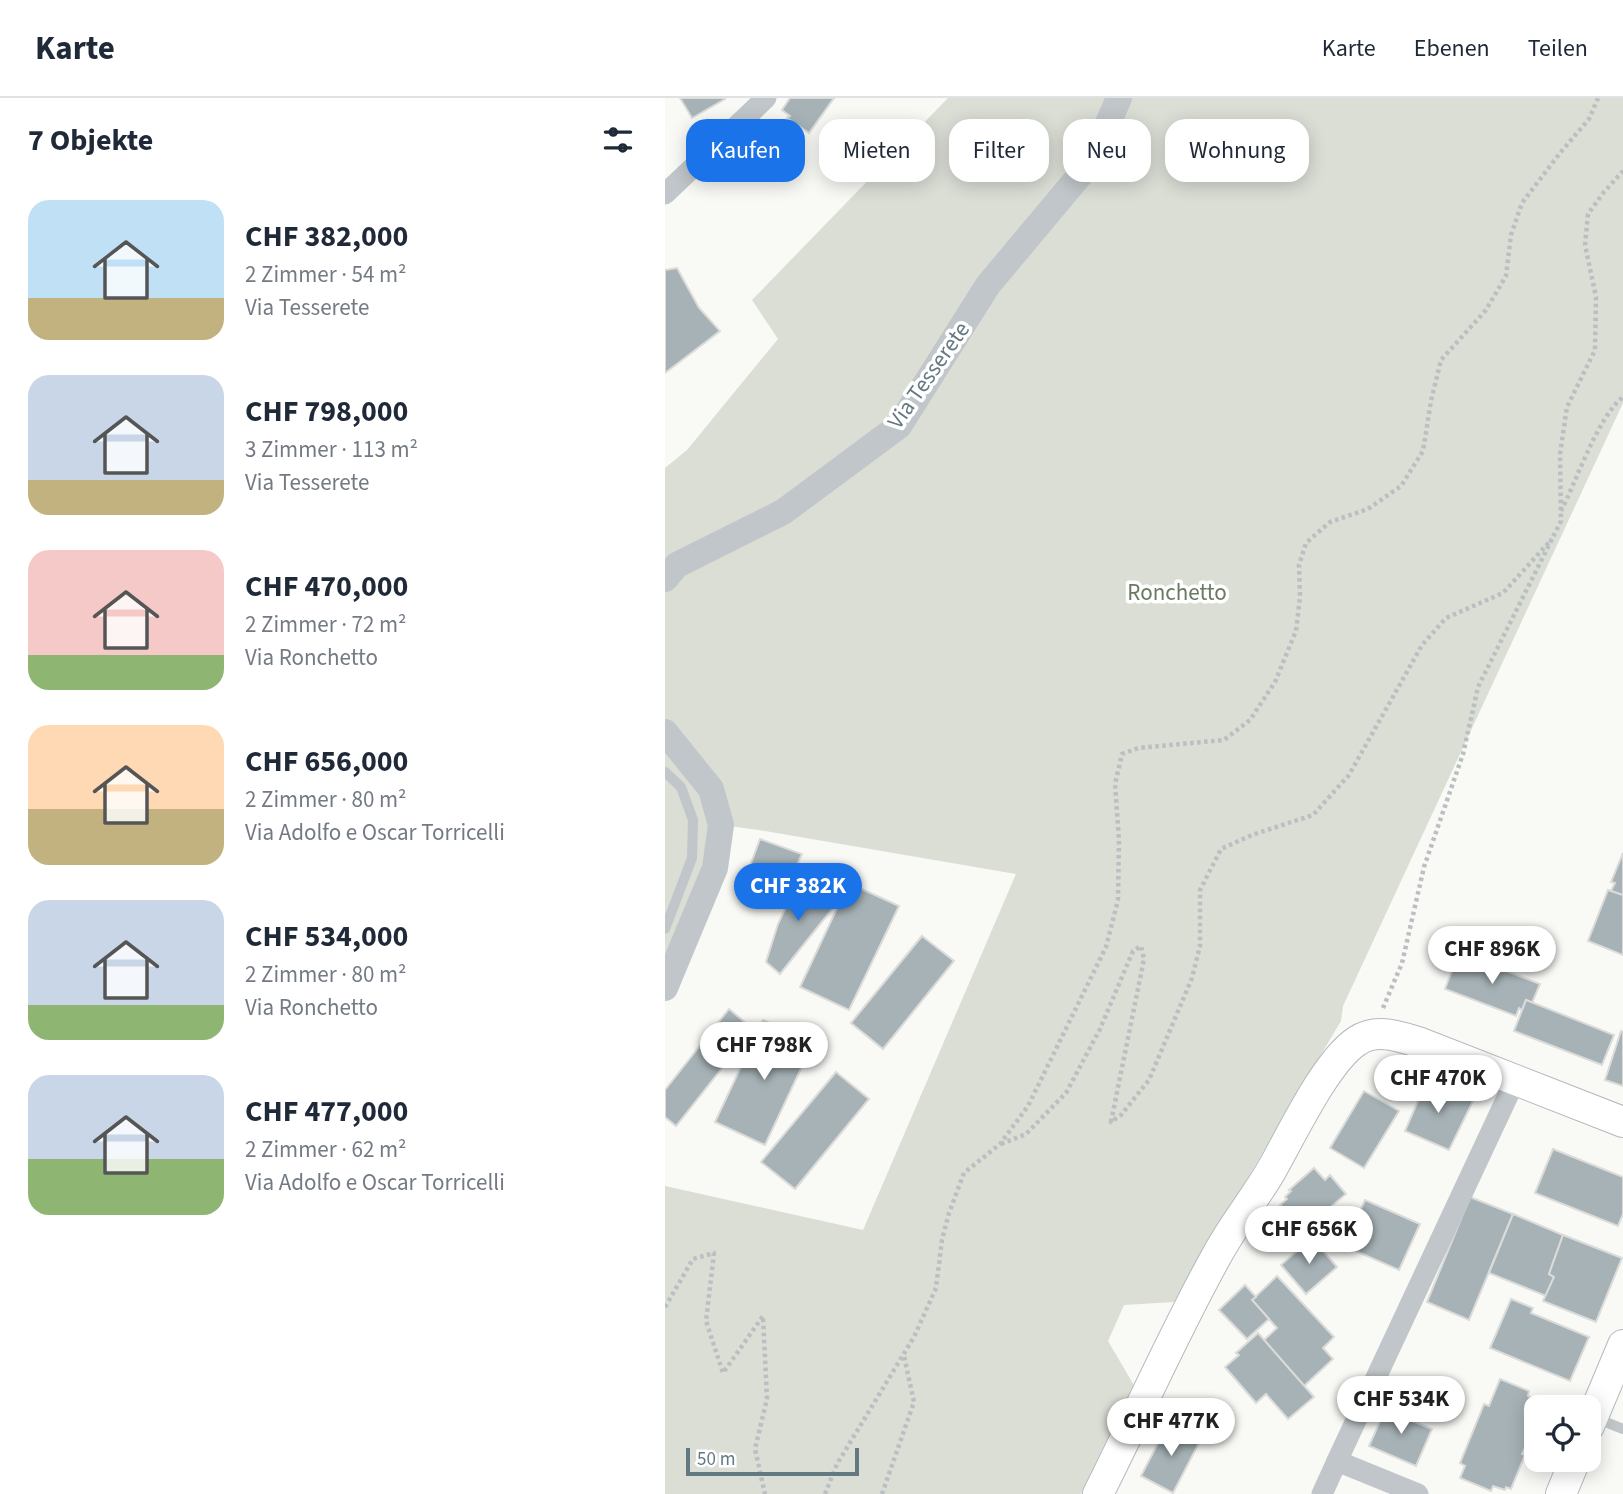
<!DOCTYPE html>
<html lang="de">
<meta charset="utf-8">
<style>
body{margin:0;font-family:"Source Sans 3",sans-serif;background:#f2f2f3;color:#1f2937;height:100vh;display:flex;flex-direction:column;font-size:26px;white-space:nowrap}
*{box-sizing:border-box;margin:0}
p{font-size:23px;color:#747a83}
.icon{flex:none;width:38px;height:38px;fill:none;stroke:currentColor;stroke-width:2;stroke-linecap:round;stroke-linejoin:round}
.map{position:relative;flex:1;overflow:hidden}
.drawer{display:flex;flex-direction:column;background:#fff;width:665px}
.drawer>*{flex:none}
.banner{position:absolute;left:21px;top:21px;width:665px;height:63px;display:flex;gap:14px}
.buttons{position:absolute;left:859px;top:1297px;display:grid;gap:14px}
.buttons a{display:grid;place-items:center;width:77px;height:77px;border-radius:14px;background:#fff;box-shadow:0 4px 18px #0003;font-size:35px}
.scale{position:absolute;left:21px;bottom:18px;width:173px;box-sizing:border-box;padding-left:7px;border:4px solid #637982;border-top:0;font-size:19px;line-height:24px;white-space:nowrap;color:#637982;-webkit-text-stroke:5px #fff;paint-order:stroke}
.price{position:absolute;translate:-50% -60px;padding:0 16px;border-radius:24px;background:#fff;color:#222;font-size:23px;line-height:46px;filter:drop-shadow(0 2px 4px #0008)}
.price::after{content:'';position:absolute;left:50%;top:42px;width:21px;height:16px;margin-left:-10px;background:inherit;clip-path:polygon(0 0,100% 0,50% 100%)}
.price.current{background:#1a73e8;color:#fff}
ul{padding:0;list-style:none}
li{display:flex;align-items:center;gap:21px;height:175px;padding:0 28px}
li span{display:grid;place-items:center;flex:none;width:196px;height:140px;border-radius:21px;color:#555}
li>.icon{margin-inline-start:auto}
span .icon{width:84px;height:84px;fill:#fffc;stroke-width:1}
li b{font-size:30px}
h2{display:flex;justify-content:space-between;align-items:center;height:84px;padding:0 28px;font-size:30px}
.tag{padding:0 24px;border-radius:21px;background:#fff;box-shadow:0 4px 18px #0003;font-size:24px;line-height:63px}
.tag.current{background:#1a73e8;color:#fff}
header{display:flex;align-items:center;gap:42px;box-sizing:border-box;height:98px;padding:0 35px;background:#fff;border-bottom:2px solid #e0e1e3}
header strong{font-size:33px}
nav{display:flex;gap:38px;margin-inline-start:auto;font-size:24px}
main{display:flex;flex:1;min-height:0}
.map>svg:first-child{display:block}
</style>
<header>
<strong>Karte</strong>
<nav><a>Karte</a><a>Ebenen</a><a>Teilen</a></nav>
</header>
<main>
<section class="drawer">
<h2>7 Objekte<svg class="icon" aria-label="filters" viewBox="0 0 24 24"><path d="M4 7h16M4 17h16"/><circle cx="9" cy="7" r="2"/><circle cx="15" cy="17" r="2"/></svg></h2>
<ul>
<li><span style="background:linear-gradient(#bfe0f5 70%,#c2b280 0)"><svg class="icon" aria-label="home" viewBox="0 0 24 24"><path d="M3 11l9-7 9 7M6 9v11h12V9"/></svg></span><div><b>CHF 382,000</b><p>2 Zimmer · 54 m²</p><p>Via Tesserete</p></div></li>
<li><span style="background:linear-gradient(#c9d6e8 75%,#c2b280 0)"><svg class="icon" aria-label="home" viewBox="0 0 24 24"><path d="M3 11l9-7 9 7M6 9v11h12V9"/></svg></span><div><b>CHF 798,000</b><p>3 Zimmer · 113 m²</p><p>Via Tesserete</p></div></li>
<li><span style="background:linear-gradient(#f6c9c9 75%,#8fb573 0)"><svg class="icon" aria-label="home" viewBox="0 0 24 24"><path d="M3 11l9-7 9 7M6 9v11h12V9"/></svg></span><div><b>CHF 470,000</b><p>2 Zimmer · 72 m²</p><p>Via Ronchetto</p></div></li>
<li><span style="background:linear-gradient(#ffd9b3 60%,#c2b280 0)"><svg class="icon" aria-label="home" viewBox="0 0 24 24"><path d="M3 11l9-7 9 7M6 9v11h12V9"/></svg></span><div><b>CHF 656,000</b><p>2 Zimmer · 80 m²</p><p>Via Adolfo e Oscar Torricelli</p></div></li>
<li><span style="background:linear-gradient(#c9d6e8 75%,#8fb573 0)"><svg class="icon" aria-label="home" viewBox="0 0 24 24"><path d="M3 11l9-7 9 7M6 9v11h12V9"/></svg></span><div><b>CHF 534,000</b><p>2 Zimmer · 80 m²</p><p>Via Ronchetto</p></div></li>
<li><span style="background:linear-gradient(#c9d6e8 60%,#8fb573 0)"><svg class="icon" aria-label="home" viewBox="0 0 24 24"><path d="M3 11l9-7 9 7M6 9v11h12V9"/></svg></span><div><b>CHF 477,000</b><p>2 Zimmer · 62 m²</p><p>Via Adolfo e Oscar Torricelli</p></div></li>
</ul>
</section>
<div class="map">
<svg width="958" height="1396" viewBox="0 0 958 1396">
<rect width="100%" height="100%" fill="#f9f9f6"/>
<path fill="#daded5" d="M 283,0 L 958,0 L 958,305 L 678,908 L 676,923 L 509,1204 L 459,1207 L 443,1243 L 470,1289 L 416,1396 L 0,1396 L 0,1088 L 198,1132 L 351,776 L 100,733 L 56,727 L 0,890 L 0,370 L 22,352 L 113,241 L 87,202 Z"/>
<g fill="#a6b2b6" stroke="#dbdbd9" stroke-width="2">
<path d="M 15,0 L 59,0 L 60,1 L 27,20 Z"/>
<path d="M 125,0 L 169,0 L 144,35 L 122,20 L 125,18 L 117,12 Z"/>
<path d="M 12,170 L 34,210 L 55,233 L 0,275 L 0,172 Z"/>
<path d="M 95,741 L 137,756 L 131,769 L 131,778 L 124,789 L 116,809 L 104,805 L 103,808 L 74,798 Z"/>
<path d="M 958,755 L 958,797 L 946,793 L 950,785 L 946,784 Z"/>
<path d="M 136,778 L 172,805 L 115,876 L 101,864 L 113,826 Z"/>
<path d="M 184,785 L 234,808 L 184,912 L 135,889 Z"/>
<path d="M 943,792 L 958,797 L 958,857 L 923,843 Z"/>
<path d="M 257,838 L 289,863 L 218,951 L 186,925 Z"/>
<path d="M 792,860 L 808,867 L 810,861 L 875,886 L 867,905 L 861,902 L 857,912 L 854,910 L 851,918 L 780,891 Z"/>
<path d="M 861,902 L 949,937 L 937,967 L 849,933 Z"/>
<path d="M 64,911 L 88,931 L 11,1028 L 0,1019 L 0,992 Z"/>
<path d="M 98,922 L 148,945 L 100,1047 L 50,1024 Z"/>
<path d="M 956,933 L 958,934 L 958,988 L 940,982 Z"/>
<path d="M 171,974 L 204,1001 L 130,1091 L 96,1064 Z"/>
<path d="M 758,981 L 808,1003 L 784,1052 L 740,1033 L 753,1003 L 749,1001 Z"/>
<path d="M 699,993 L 734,1013 L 699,1070 L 665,1050 Z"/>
<path d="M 888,1051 L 958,1079 L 958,1116 L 953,1128 L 870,1095 Z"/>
<path d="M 649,1070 L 660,1082 L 665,1077 L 681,1096 L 650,1122 L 648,1120 L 625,1139 L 608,1120 L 619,1110 L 615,1107 L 622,1101 L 620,1099 L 626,1093 L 624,1092 Z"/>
<path d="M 805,1099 L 848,1116 L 804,1222 L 762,1204 Z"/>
<path d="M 700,1102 L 755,1126 L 734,1172 L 679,1148 Z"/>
<path d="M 848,1116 L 898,1137 L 884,1176 L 889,1179 L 881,1198 L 824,1175 Z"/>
<path d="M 898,1137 L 957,1160 L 931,1224 L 878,1203 L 889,1179 L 884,1176 Z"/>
<path d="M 647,1140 L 672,1169 L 641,1196 L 616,1167 Z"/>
<path d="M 612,1178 L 669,1239 L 658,1250 L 668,1261 L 639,1288 L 599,1242 L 612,1230 L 587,1202 Z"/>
<path d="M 580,1187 L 591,1199 L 587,1202 L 604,1221 L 582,1241 L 554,1212 Z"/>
<path d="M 846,1201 L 868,1210 L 866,1215 L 924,1239 L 905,1283 L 825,1250 Z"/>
<path d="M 593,1235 L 649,1299 L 623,1321 L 601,1296 L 591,1305 L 560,1269 L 574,1257 L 571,1255 Z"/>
<path d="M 835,1281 L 864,1293 L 863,1298 L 875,1303 L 873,1306 L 879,1308 L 872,1309 L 872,1326 L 857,1356 L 860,1357 L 846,1391 L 841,1389 L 840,1392 L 828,1388 L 826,1393 L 795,1380 L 800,1368 L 795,1365 L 819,1306 L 824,1308 Z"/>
<path d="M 737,1306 L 744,1308 L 744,1314 L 749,1317 L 747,1323 L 767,1331 L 751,1368 L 704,1348 L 721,1310 L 732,1314 Z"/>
<path d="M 504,1324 L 536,1341 L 508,1395 L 476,1378 Z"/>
</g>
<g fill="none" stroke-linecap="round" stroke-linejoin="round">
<g stroke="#b2babe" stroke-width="32">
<g id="secondary">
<path d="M 924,1328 L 958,1247"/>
<path d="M 433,1396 C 473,1317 509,1234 552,1157 C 568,1127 590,1101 607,1071 C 626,1038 661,963 692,943 C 711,930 733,938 753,944 L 958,1024"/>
<path d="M 896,1396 L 910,1362"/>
</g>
</g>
<g stroke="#babfc1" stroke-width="4.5" stroke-dasharray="3.5 3.5" stroke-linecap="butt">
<path d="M 896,413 C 912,382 932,320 958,299"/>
<path d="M 718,910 L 737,865 L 759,769 L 798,656 L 813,589 L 896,423 L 895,356 L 902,309 L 930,252 L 931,199 L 920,147 L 923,116 L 939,94 L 958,73"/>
<path d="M 336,1046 L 361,1036 L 401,995 L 435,931 L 468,853 L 476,848 L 479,861 L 446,1024 L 456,1017 L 484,982 L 527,880 L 535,848 L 535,792 L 556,751 L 587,737 L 648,717 L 684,677 L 757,547 L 781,520 L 838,495 L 887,441"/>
<path d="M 0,1209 L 28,1161 L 49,1155 L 41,1223 L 58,1275 L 98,1218 L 102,1301 L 90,1351 L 100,1396"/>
<path d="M 160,1396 L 172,1366 L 249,1239 L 271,1190 L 277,1142 L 284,1115 L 299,1075 L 335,1046 L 363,1008 L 441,849 L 453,802 L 454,742 L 450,686 L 457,656 L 473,650 L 559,642 L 585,622 L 610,584 L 631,533 L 635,499 L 634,467 L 641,445 L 665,424 L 703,411 L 736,388 L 758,353 L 766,303 L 776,262 L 821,212 L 841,178 L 846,137 L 857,105 L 895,55 L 924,21 L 933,0"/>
<path d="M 217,1396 L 249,1304 L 239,1258"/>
</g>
<g stroke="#c0c6c9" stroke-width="10">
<path d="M 0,674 L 16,689 L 28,722 L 27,760 L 0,831"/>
<path d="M 928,1319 L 958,1331"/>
</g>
<g stroke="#c0c6c9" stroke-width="21">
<path d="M 0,96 L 101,0"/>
<path d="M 672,1363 L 847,989 L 831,979"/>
<path d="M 657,1396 L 672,1363 L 753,1396"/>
</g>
<g stroke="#c0c6c9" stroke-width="26">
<path d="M 0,481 L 12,467 L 118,414 L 234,328 L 323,187 L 426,64 L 454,0"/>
<path d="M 0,634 L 46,691 L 56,727 L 50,770 L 0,890"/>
</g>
<use href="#secondary" stroke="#fff" stroke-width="30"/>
</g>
<g text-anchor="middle" stroke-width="7" stroke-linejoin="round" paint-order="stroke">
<g font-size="23" fill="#637982" stroke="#fff">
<text transform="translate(263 277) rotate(-55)" y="8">Via Tesserete</text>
</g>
<g font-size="23" fill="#697a62" stroke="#fff">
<text x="512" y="502">Ronchetto</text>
</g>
</g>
</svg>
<div class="buttons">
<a><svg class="icon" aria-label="locate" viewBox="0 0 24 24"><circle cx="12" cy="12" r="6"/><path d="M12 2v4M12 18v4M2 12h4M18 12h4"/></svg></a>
</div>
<div class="scale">50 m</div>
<b class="price current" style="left:133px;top:825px">CHF 382K</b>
<b class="price" style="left:827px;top:888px">CHF 896K</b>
<b class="price" style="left:99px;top:984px">CHF 798K</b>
<b class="price" style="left:773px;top:1017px">CHF 470K</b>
<b class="price" style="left:644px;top:1168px">CHF 656K</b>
<b class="price" style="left:736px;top:1338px">CHF 534K</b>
<b class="price" style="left:506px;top:1360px">CHF 477K</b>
<div class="banner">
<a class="tag current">Kaufen</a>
<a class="tag">Mieten</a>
<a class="tag">Filter</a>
<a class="tag">Neu</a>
<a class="tag">Wohnung</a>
</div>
</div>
</main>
